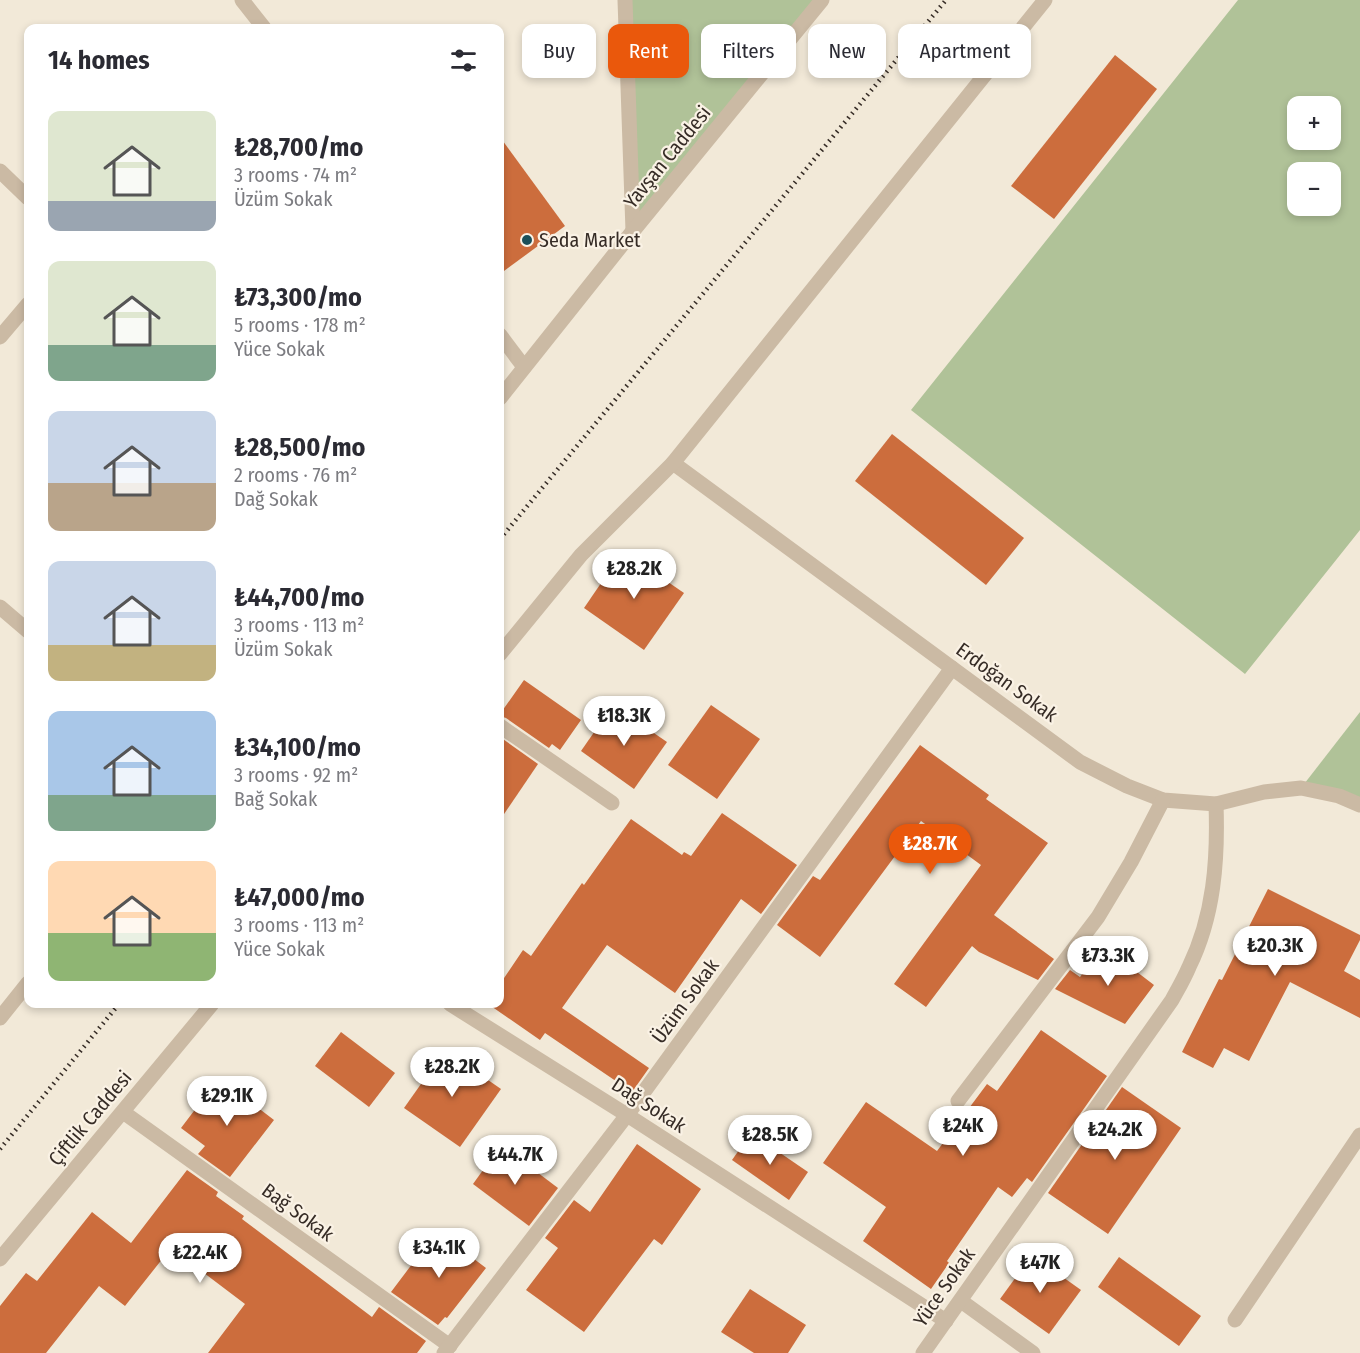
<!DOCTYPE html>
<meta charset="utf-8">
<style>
body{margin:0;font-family:"Fira Sans Condensed",sans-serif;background:#f7f7f7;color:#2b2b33;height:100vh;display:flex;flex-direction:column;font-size:22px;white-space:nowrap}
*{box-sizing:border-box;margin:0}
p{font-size:20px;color:#7c7c81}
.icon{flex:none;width:33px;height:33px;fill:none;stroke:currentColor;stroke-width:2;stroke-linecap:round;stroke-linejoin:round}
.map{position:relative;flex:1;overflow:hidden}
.drawer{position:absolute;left:24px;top:24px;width:480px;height:984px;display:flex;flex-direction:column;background:#fff;border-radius:12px;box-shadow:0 3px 9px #0003}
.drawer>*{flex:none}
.banner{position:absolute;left:522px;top:24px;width:570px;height:54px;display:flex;gap:12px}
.fabs{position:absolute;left:1287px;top:96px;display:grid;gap:12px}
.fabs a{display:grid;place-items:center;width:54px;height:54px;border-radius:12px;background:#fff;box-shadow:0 3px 9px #0003;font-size:30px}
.price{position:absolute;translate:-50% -51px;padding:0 14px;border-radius:21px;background:#fff;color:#222;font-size:20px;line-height:39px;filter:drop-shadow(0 2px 3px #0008)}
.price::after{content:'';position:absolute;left:50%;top:36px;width:18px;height:14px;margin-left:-9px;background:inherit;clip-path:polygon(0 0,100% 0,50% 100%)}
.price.active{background:#ea580c;color:#fff}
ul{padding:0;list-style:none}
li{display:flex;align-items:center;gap:18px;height:150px;padding:0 24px}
li span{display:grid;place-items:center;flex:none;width:168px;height:120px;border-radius:12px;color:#555}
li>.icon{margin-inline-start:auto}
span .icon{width:72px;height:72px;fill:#fffc;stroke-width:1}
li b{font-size:26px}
h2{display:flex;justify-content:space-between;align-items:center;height:72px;padding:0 24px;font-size:26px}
.tag{padding:0 21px;border-radius:12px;background:#fff;box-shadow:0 3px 9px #0003;font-size:21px;line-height:54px}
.tag.active{background:#ea580c;color:#fff}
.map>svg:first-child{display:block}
</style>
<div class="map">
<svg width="1360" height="1353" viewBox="0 0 1360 1353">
<rect width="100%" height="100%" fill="#f2e9d8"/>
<g fill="#b0c298" fill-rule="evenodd">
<path d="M 625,0 L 822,0 L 633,231 Z"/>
<path d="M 1238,0 L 1360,0 L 1360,530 L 1245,674 L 911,410 ZM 1330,106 L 1330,140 L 1298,140 L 1298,106 ZM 1330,172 L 1330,206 L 1298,206 L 1298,172 Z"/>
<path d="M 1360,712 L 1360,805 L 1301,788 Z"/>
</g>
<g fill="#cc6d3d">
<path d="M 1115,55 L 1157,89 L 1054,219 L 1011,186 Z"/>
<path d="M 500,137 L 565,226 L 500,274 Z"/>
<path d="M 892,434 L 1024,538 L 986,585 L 855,481 Z"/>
<path d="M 623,551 L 684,593 L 644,650 L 584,608 Z"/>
<path d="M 524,680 L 581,720 L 560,750 L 552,744 L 549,748 L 506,718 L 500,716 L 500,714 Z"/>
<path d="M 613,705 L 667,742 L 634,789 L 581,751 Z"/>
<path d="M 711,705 L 760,739 L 717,799 L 668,765 Z"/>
<path d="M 500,737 L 538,764 L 500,820 Z"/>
<path d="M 920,745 L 989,795 L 986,799 L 1048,843 L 994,915 L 1054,959 L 1038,980 L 979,952 L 972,946 L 926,1007 L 894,984 L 981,865 L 921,821 L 820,957 L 777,925 L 813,876 L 820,880 Z"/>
<path d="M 722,813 L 797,865 L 761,914 L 741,899 L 675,993 L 607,945 L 562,1008 L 649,1068 L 632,1092 L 545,1033 L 540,1040 L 488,1004 L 500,1004 L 500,984 L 523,950 L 531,956 L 582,883 L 584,885 L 631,819 L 682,855 L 684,852 L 691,856 Z"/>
<path d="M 1268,889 L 1360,935 L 1360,940 L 1344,971 L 1360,980 L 1360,1018 L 1290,982 L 1249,1061 L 1224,1048 L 1213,1068 L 1182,1052 L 1219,979 L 1222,980 Z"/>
<path d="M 1103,946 L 1154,985 L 1125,1024 L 1055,989 L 1070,970 L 1080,977 Z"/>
<path d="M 1041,1030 L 1107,1076 L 1032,1182 L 1027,1178 L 1012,1197 L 998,1187 L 947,1261 L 949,1263 L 931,1289 L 863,1241 L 886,1207 L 823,1163 L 866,1102 L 937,1151 L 987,1084 L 997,1091 Z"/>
<path d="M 341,1032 L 395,1073 L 369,1107 L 315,1066 Z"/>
<path d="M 445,1050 L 501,1089 L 460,1147 L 404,1108 Z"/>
<path d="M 219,1078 L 274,1120 L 230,1177 L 198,1154 L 205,1146 L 181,1128 Z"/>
<path d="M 1122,1087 L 1181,1128 L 1108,1234 L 1048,1193 Z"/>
<path d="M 751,1133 L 808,1172 L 789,1200 L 732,1160 Z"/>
<path d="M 637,1144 L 701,1189 L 662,1245 L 654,1239 L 584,1332 L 526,1290 L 558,1248 L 545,1238 L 574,1200 L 590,1212 Z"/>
<path d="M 501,1145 L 558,1188 L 529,1226 L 473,1184 Z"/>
<path d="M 187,1170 L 218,1192 L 216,1196 L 244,1216 L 242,1219 L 372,1317 L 379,1307 L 426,1341 L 417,1353 L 208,1353 L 245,1304 L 171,1248 L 125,1306 L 99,1286 L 46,1353 L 0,1353 L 0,1306 L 26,1273 L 37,1281 L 92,1212 L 131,1243 Z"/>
<path d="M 437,1231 L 486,1268 L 447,1318 L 445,1317 L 438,1325 L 391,1292 Z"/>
<path d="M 1032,1255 L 1081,1290 L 1049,1334 L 1000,1299 Z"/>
<path d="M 1119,1257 L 1201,1316 L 1179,1346 L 1098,1287 Z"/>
<path d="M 750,1289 L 806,1325 L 788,1353 L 754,1353 L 721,1332 Z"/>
</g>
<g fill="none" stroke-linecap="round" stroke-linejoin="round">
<g stroke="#cbbaa4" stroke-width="15">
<path d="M 242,0 L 264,28"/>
<path d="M 625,0 L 633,231"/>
<path d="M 0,171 L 28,198"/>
<path d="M 500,335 L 524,367"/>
<path d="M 0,337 L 28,304"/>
<path d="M 500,398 L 633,231 L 822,0"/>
<path d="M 673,463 L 1080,762 L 1127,786 L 1163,800 L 1216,804 L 1264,792 L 1301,788 L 1339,796 L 1360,805"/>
<path d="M 0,607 L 28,631"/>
<path d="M 500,654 L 581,555 L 673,463 L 1045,0"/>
<path d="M 500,726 L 612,803"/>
<path d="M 450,1004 L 627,1115 L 946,1321"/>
<path d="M 0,1018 L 28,983"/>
<path d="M 958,1101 L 1098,917 L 1131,862 L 1163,800"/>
<path d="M 123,1112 L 450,1346"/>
<path d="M 0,1259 L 212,1004"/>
<path d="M 961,1301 L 1033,1353"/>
<path d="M 1235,1320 L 1360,1135"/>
<path d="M 444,1353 L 627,1115 L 952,668"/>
<path d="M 923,1353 L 1172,1000 C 1178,989 1184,979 1189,967 C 1214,916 1218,860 1216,804"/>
</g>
<g stroke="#362c26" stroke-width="4.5" stroke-dasharray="1.5 4.5" stroke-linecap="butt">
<path d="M 500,539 L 946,0"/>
<path d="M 0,1149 L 119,1004"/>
</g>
</g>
<circle fill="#1a4f59" stroke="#faf2e5" stroke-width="2" cx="527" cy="240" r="6"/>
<g text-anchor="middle" stroke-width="4.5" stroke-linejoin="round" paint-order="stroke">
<g font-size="20" fill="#362c26" stroke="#faf2e5">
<text transform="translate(667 157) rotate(-51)" y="7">Yavşan Caddesi</text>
<text transform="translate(1007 682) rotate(36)" y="7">Erdoğan Sokak</text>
<text transform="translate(685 1001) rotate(-54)" y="7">Üzüm Sokak</text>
<text transform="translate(649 1105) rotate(33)" y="7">Dağ Sokak</text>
<text transform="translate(90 1118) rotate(-50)" y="7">Çiftlik Caddesi</text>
<text transform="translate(298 1212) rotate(36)" y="7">Bağ Sokak</text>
<text transform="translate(944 1287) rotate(-55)" y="7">Yüce Sokak</text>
</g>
<g font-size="20" fill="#362c26" stroke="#faf2e5" text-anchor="start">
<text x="539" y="247">Seda Market</text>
</g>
</g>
</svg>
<div class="fabs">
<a>+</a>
<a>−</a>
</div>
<b class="price" style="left:634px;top:600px">₺28.2K</b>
<b class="price" style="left:624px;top:747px">₺18.3K</b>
<b class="price active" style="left:930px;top:875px">₺28.7K</b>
<b class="price" style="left:1275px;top:977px">₺20.3K</b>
<b class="price" style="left:1108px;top:987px">₺73.3K</b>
<b class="price" style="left:452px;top:1098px">₺28.2K</b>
<b class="price" style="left:227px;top:1127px">₺29.1K</b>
<b class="price" style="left:963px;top:1157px">₺24K</b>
<b class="price" style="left:1115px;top:1161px">₺24.2K</b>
<b class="price" style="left:770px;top:1166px">₺28.5K</b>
<b class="price" style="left:515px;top:1186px">₺44.7K</b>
<b class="price" style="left:439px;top:1279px">₺34.1K</b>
<b class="price" style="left:200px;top:1284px">₺22.4K</b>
<b class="price" style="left:1040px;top:1294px">₺47K</b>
<div class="banner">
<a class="tag">Buy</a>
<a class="tag active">Rent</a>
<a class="tag">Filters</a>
<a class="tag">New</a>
<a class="tag">Apartment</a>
</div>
<section class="drawer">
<h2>14 homes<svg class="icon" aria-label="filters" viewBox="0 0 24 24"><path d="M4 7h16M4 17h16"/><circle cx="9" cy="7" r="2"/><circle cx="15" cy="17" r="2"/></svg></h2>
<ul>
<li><span style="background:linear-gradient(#dfe7d0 75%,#9aa5b1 0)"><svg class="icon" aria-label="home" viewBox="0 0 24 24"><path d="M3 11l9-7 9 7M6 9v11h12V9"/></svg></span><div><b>₺28,700/mo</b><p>3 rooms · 74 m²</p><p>Üzüm Sokak</p></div></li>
<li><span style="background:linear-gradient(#dfe7d0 70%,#7fa58c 0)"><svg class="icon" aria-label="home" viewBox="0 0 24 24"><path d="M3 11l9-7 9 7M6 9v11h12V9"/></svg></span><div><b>₺73,300/mo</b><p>5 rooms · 178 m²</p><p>Yüce Sokak</p></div></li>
<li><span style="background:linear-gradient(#c9d6e8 60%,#b9a48a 0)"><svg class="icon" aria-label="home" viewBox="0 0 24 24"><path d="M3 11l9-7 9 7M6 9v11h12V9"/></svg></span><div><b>₺28,500/mo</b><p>2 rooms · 76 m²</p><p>Dağ Sokak</p></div></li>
<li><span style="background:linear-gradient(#c9d6e8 70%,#c2b280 0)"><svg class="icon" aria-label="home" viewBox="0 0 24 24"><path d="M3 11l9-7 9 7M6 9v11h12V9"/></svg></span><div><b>₺44,700/mo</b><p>3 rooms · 113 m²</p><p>Üzüm Sokak</p></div></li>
<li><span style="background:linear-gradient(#a9c7e8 70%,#7fa58c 0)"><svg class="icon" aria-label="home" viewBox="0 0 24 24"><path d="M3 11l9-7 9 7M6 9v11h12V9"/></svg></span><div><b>₺34,100/mo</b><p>3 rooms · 92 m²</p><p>Bağ Sokak</p></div></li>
<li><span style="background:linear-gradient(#ffd9b3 60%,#8fb573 0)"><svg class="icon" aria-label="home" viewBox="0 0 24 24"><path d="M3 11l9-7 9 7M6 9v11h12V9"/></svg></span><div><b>₺47,000/mo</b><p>3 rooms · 113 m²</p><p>Yüce Sokak</p></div></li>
</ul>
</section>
</div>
